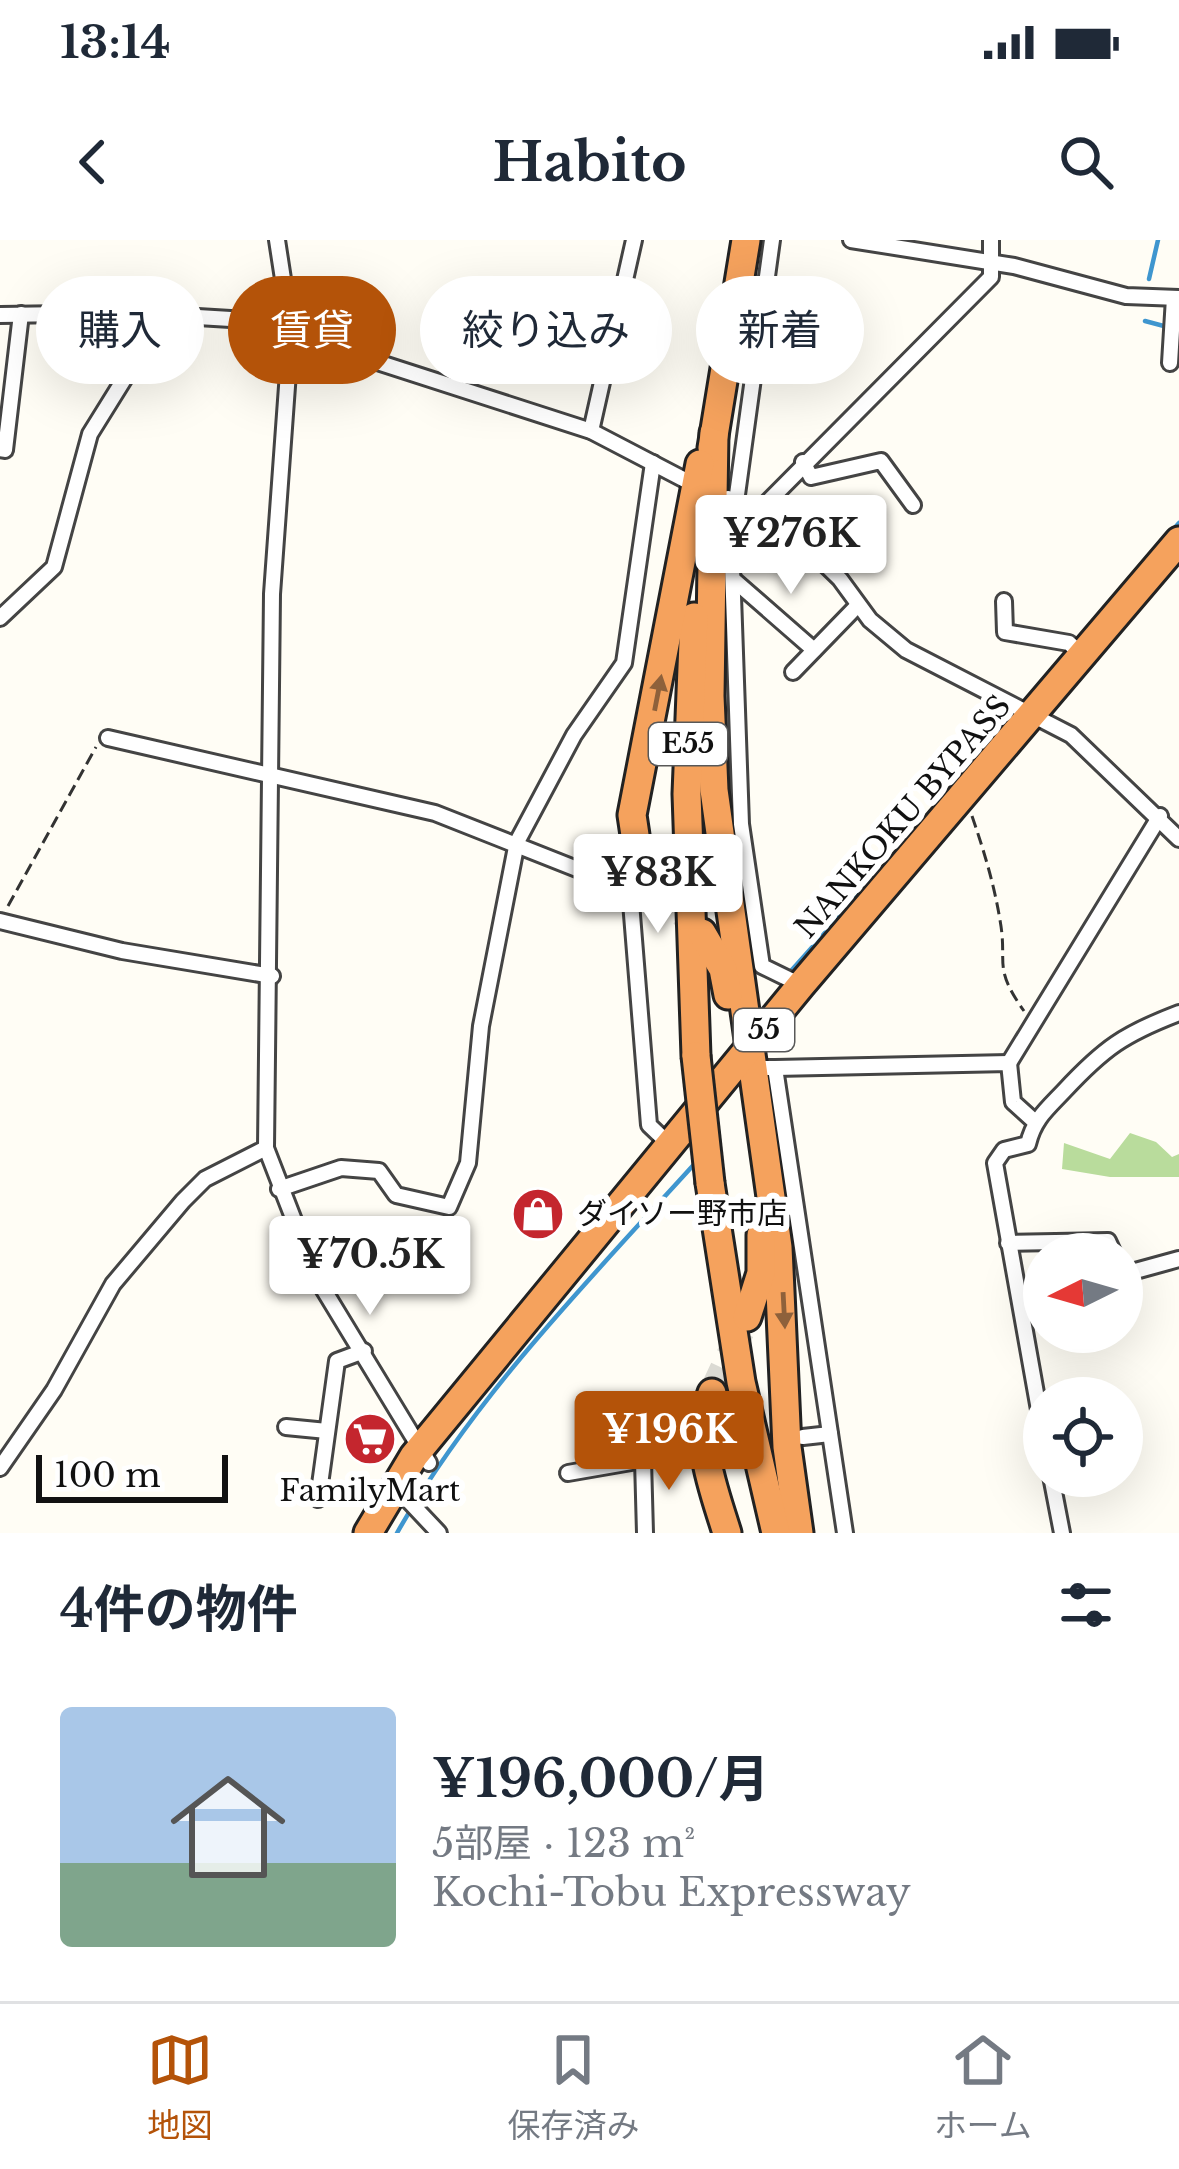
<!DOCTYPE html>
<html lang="ja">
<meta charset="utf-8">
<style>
body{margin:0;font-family:"Libre Baskerville","Noto Sans JP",serif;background:#f2f2f3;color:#1f2937;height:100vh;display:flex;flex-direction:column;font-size:45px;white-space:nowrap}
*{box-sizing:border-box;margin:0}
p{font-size:39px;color:#747a83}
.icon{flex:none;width:66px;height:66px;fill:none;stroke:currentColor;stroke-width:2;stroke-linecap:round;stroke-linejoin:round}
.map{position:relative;height:1293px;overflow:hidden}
.details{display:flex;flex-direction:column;background:#fff;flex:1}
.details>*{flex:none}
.banner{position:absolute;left:36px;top:36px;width:1107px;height:108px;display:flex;gap:24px}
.needle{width:78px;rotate:265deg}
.fabs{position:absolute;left:1023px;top:993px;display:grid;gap:24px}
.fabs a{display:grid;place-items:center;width:120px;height:120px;border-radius:50%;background:#fff;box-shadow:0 12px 48px #0002;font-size:60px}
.scale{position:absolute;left:36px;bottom:30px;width:192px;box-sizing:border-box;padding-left:12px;border:6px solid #111;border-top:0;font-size:33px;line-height:42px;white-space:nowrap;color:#111;-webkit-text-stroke:9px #fff;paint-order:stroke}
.price{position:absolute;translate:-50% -102px;padding:0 27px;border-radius:12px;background:#fff;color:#222;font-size:39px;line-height:78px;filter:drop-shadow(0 3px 6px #0008)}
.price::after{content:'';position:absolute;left:50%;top:72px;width:36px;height:27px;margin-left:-18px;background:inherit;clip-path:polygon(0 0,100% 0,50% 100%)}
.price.on{background:#b45309;color:#fff}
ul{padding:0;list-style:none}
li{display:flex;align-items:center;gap:36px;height:300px;padding:0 60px}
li+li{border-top:3px solid #e0e1e3}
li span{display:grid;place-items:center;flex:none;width:336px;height:240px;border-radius:12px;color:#555}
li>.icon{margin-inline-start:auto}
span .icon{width:144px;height:144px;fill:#fffc;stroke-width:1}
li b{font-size:51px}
h2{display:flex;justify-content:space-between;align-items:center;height:144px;padding:0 60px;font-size:51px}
.pill{padding:0 42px;border-radius:54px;background:#fff;box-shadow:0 12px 48px #0002;font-size:42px;line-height:108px}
.pill.on{background:#b45309;color:#fff}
.status{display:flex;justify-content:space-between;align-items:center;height:84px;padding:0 60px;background:#fff;direction:ltr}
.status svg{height:33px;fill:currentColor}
header{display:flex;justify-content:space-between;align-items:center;height:156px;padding:0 60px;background:#fff;font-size:54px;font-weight:700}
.tabs{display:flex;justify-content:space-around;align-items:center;height:168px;border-top:3px solid #e0e1e3;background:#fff;font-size:33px;color:#747a83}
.tabs a{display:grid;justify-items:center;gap:6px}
.tabs .on{color:#b45309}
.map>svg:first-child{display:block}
</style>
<div class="status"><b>13:14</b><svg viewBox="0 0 49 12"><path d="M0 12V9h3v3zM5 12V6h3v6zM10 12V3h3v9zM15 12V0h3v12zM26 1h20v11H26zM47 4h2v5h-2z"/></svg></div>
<header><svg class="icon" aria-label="back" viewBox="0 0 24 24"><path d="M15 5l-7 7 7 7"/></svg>Habito<svg class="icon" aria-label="search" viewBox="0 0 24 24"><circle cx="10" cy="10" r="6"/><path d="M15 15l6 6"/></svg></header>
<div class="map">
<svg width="1179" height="1293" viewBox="0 0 1179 1293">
<rect width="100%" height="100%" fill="#fffdf5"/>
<path fill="#b9dc9c" d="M 1130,893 L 1156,902 L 1172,917 L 1179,914 L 1179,937 L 1110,937 L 1062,929 L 1064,903 L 1110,919 Z"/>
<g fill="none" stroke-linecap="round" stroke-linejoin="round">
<g stroke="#3f96cf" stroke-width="4.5">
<path d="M 1149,39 L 1158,0"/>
<path d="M 1145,81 L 1179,90"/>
<path d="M 1171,292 L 1179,283"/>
<path d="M 790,732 L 882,629"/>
<path d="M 397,1293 C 475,1155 592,1037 698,920"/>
</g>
<path stroke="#dbdad3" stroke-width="14" stroke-dasharray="14 7" stroke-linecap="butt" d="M 703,1210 L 788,1199"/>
<g stroke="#dbdad3" stroke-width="27" stroke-dasharray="27 14" stroke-linecap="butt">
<path d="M 654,645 L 702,693"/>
<path d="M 712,1153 L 741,1091"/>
</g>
<g stroke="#444" stroke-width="20">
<g id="street">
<path d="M 277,0 L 291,91 L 272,354 L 266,908 L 316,1037 L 429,1223"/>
<path d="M 851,0 L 1014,26 L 1126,56 L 1179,58"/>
<path d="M 0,75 L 132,73 L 247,80 L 591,191 L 685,240"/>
<path d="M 1170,123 L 1174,58"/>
<path d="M 591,191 L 634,0"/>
<path d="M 0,209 L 5,210 L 21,74"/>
<path d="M 803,222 L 811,237 L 881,221 L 913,265"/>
<path d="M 728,258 L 800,300 L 840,339 L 870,380 L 906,410 L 1071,495 L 1179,599"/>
<path d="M 736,262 L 772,0"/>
<path d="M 735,341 L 814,410"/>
<path d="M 1004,361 L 1005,392 L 1069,403 L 1083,416"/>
<path d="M 0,378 L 54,327 L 90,194 L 164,75"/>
<path d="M 793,432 L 858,365"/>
<path d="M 108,498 L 435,573 L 630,650 L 649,885 L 670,905"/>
<path d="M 0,681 L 122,711 L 272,736"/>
<path d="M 801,745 L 762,726 L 741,584 L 731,299 L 991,37 L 991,0"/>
<path d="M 1009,823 L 1160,576"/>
<path d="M 754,828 L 775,828 L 845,1293"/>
<path d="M 775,828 L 1009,823 L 1013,862 L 1034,881"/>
<path d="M 279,949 L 341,928 L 379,931 L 396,955 L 449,967 L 468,923 L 481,786 L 517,602 L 574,495 L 624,423 L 653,223"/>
<path d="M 1008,1003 L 1108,1001 L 1114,1014"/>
<path d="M 1122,1030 L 1128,1033 L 1179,1019"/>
<path d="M 286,1187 L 327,1191"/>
<path d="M 803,1197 L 830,1194"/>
<path d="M 1044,1198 L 995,923 L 1004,910 L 1028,904 C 1034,879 1047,869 1064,851 C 1104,808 1124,794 1179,773"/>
<path d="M 0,1228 L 54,1150 L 113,1044 L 183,961 L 205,939 L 266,908"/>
<path d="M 568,1233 L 643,1220"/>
<path d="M 1051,1236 L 1062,1293"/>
<path d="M 406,1258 L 439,1293"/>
<path d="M 318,1259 L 337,1121 L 364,1111"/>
<path d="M 645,1293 L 643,1220 L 692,1212"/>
</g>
</g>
<g stroke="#222" stroke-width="33">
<g id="highway">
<path d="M 714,193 L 710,456 L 714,550 L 778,1007 L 787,1207 L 799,1293"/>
<path d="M 712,208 L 746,0"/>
<path d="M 694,377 L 687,554 L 696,816"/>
<path d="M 654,645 L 639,622 L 632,575 L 700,224"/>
<path d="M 702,693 L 723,729 L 728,755"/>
<path d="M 710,943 L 741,1142 L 776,1293"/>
<path d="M 747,1077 L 761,1033 L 761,995"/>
<path d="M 712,1153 C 693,1200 713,1247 727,1293"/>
<path d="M 368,1293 L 414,1216 L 801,745 L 1179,301"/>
</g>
</g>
<g stroke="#333" stroke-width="3" stroke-dasharray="12 6" stroke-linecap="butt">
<path d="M 972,576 C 984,611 994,644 1000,680 C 1008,724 992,726 1024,771"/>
<path d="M 8,666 L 96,507"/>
</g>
<use href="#street" stroke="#fff" stroke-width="14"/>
<use href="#highway" stroke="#f5a25d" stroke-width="27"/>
<g stroke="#222" stroke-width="33" stroke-linecap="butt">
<path id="highway-bridge" d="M 696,816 L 710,943"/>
</g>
<use href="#highway-bridge" stroke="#f5a25d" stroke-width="27"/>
</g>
<defs><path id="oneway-solid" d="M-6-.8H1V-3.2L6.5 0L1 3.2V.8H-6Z" transform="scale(3)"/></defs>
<g fill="#8e613b">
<use href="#oneway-solid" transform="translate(658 453) rotate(-79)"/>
<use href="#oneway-solid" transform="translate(784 1070) rotate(87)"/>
</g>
<defs>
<g id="shop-disc" transform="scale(2.7)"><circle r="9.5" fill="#c4262e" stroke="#fff"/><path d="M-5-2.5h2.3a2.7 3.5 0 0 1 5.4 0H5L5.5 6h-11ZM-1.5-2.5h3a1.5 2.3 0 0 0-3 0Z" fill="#fff"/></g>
<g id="supermarket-disc" transform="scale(2.7)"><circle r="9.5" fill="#c4262e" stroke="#fff"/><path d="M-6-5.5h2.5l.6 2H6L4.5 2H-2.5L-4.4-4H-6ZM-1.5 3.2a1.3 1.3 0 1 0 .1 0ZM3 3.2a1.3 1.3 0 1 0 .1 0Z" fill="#fff"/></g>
</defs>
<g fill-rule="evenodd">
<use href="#shop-disc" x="538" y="974"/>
<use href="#supermarket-disc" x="370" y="1199"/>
</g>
<g text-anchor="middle" stroke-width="12" stroke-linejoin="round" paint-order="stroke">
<g fill="#fff" stroke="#585858" stroke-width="3">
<rect x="649" y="483" width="78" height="42" rx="9"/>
<rect x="734" y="769" width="60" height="42" rx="9"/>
</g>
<g font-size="27" font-weight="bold" fill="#111">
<text x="688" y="513">E55</text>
<text x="764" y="799">55</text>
</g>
<g font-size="30" fill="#111" stroke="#fff">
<text transform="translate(903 577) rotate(-49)" y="10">NANKOKU BYPASS</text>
</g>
<g font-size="30" fill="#111" stroke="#fff" text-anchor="start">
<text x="577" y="984">ダイソー野市店</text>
<text x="370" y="1261" text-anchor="middle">FamilyMart</text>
</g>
</g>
</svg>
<div class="fabs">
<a><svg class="needle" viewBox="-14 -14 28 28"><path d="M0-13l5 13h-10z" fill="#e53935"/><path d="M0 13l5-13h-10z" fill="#747a83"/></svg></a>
<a><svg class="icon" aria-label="locate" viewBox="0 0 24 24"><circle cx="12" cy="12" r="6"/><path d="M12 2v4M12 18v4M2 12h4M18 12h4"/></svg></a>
</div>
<div class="scale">100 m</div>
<b class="price" style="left:791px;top:357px">¥276K</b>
<b class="price" style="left:658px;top:696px">¥83K</b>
<b class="price" style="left:370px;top:1078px">¥70.5K</b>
<b class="price on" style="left:669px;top:1253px">¥196K</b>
<div class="banner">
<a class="pill">購入</a>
<a class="pill on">賃貸</a>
<a class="pill">絞り込み</a>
<a class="pill">新着</a>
</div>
</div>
<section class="details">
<h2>4件の物件<svg class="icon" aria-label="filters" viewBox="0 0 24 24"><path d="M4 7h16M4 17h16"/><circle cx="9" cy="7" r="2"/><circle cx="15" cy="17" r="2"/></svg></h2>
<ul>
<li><span style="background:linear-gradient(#a9c7e8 65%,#7fa58c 0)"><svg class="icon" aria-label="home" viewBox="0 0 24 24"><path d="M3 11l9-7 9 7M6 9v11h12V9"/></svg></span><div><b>¥196,000/月</b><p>5部屋 · 123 m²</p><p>Kochi-Tobu Expressway</p></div></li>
</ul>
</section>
<nav class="tabs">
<a class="on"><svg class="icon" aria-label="map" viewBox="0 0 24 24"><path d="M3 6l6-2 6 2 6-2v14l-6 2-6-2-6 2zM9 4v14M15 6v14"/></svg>地図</a>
<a><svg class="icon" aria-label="saved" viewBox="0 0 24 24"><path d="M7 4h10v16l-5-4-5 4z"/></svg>保存済み</a>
<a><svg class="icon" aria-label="home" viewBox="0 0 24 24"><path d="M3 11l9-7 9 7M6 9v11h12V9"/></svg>ホーム</a>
</nav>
